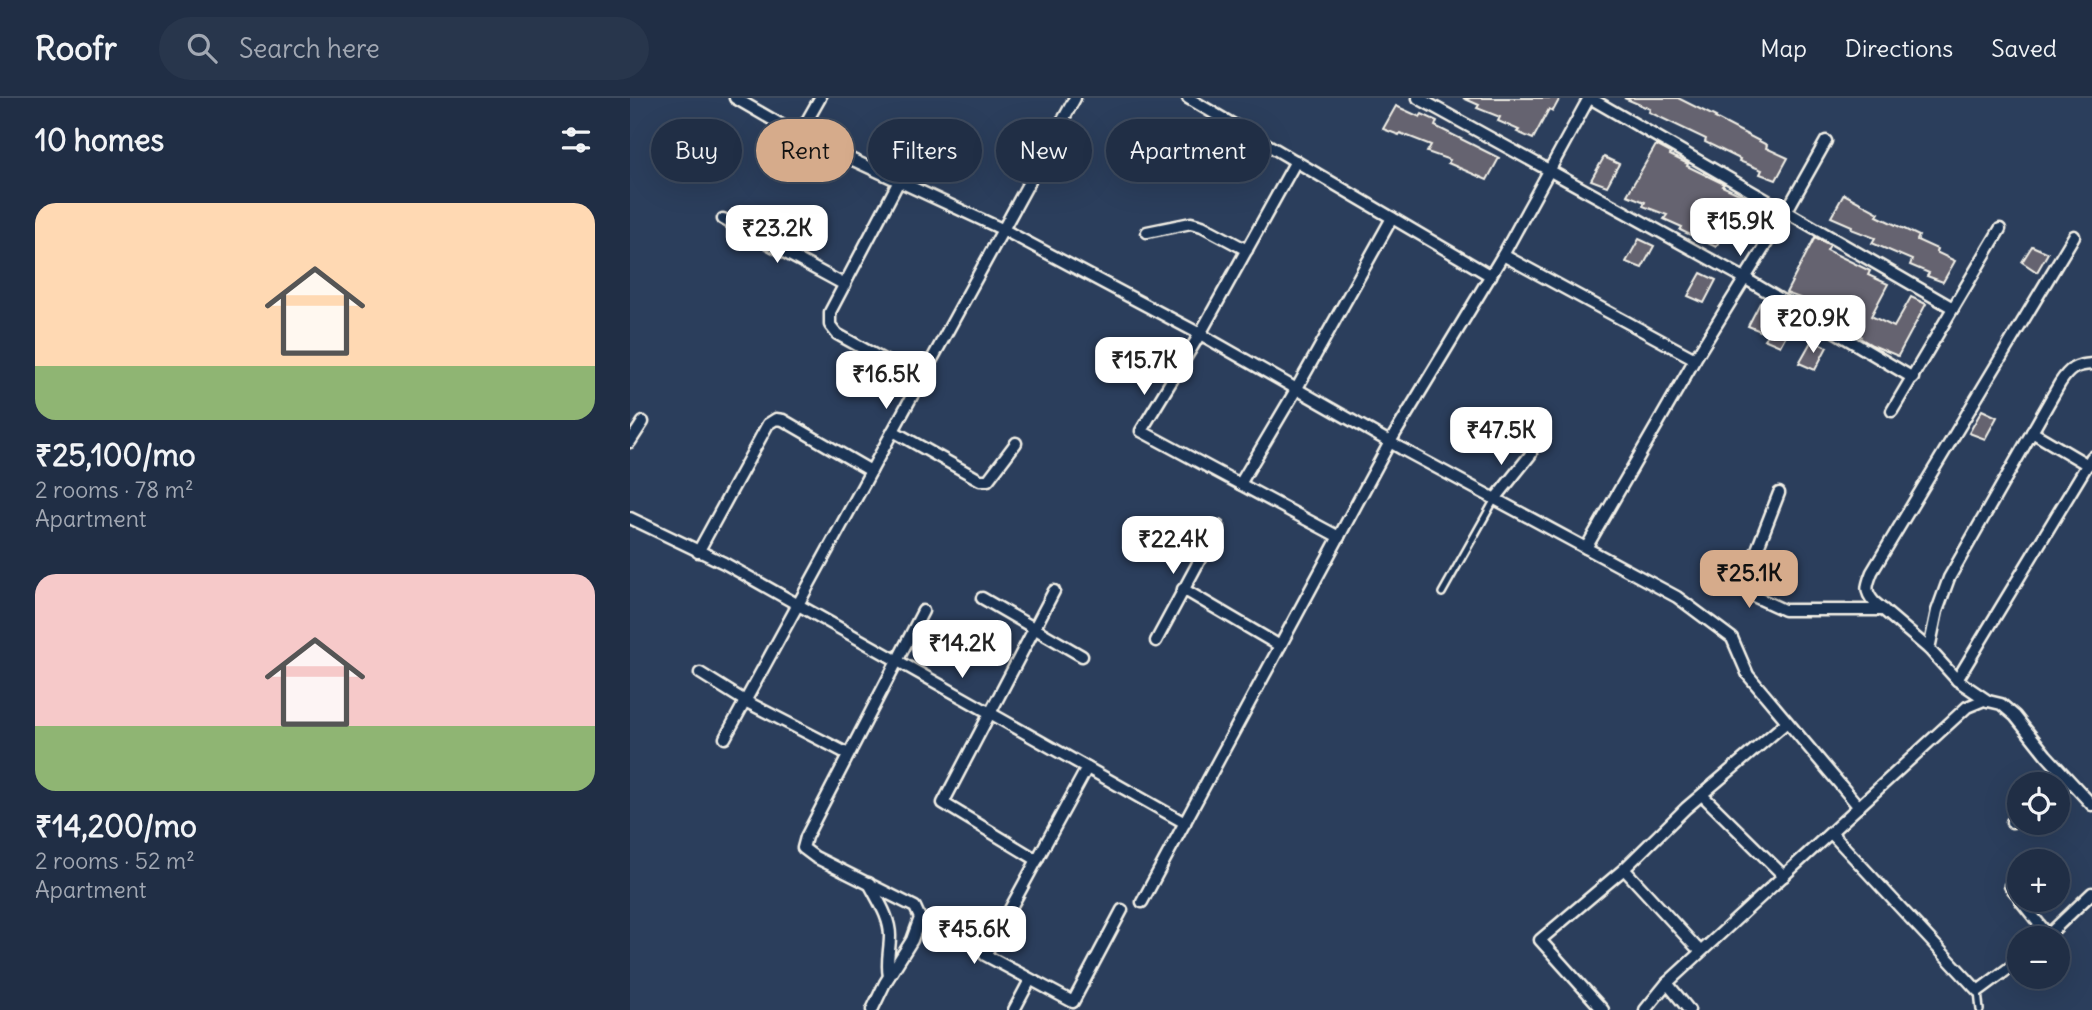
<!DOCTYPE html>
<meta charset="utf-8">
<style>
body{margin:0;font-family:Delius,sans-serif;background:#28364c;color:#f1f3f6;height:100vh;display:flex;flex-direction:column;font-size:26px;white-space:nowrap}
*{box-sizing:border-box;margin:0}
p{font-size:23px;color:#a2a8b3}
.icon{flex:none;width:38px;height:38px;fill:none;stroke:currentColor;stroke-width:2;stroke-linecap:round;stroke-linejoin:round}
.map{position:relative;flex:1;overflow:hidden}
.details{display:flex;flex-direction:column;background:#202e45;width:630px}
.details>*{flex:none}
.hud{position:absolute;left:21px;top:21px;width:665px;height:63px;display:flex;gap:14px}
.buttons{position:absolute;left:1377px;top:674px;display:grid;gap:14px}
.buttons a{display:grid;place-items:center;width:63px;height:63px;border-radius:50%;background:#202e45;box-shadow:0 7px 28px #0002,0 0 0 2px #3d4a5e;font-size:35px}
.price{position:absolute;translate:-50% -60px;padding:0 16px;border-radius:14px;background:#fff;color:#222;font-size:23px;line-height:46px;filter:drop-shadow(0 2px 4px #0008)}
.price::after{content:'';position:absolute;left:50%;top:42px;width:21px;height:16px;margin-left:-10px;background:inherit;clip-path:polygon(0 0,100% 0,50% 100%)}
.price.on{background:#d6ab8b;color:#111}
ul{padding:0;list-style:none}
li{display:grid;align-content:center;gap:14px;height:371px;padding:0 35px}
li span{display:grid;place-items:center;height:217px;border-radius:21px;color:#555}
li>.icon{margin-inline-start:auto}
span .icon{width:126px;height:126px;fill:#fffc;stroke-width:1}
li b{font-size:30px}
h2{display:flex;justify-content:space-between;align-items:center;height:84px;padding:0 35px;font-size:30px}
.tag{padding:0 24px;border-radius:32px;background:#202e45;box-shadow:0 7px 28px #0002,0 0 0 2px #3d4a5e;font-size:24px;line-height:63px}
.tag.on{background:#d6ab8b;color:#111}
header{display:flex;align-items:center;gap:42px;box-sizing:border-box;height:98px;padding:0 35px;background:#202e45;border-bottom:2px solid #3d4a5e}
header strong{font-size:33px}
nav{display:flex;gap:38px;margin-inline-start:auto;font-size:24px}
.search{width:490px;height:63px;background:#28364c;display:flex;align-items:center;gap:18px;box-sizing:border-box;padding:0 24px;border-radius:38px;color:#a2a8b3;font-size:26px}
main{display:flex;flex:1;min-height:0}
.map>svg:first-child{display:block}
</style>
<header>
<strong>Roofr</strong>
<div class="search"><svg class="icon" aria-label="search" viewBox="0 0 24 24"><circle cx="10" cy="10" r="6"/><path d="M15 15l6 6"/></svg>Search here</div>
<nav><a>Map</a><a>Directions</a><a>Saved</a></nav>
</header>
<main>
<section class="details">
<h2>10 homes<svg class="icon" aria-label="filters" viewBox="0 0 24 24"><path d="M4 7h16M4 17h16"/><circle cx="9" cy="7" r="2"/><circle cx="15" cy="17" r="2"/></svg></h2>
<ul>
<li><span style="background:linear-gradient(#ffd9b3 75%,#8fb573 0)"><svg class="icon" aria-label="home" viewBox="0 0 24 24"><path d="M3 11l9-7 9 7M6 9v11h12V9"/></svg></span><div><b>₹25,100/mo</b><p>2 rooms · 78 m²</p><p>Apartment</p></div></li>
<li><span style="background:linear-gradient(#f6c9c9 70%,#8fb573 0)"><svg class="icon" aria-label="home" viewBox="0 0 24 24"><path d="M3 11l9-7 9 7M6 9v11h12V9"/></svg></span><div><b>₹14,200/mo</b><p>2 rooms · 52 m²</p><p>Apartment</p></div></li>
</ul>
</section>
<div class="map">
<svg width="1462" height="912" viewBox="0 0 1462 912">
<rect width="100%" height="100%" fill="#2b3e5c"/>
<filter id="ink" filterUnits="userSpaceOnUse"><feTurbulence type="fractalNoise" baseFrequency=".0143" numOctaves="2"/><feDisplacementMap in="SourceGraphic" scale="14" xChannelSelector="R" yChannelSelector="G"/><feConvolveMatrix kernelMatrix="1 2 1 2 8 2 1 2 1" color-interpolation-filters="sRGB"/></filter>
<g filter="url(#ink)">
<g fill="#65636f" stroke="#f4f1e8" stroke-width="2">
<path d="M 833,0 L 930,0 L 923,13 L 919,11 L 903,41 L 887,34 L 889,32 L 868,23 L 870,19 L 847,10 L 849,7 Z"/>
<path d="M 994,0 L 1048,0 L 1086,19 L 1085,20 L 1137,47 L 1136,50 L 1158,60 L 1146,82 L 1130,76 L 1132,72 L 1109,63 L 1110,61 L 1075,44 L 1076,41 L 1019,14 L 1020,11 Z"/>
<path d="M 766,8 L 790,19 L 792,16 L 807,23 L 805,28 L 869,60 L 857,82 L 818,65 L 820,62 L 797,54 L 801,47 L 770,35 L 769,37 L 753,31 Z"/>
<path d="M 1026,47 L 1041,55 L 1040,57 L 1058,66 L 1057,68 L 1094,86 L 1092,88 L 1111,97 L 1109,100 L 1129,109 L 1117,131 L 1099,124 L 1086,149 L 1050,132 L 1052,129 L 1034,121 L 1037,117 L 1013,108 L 1015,104 L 997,97 Z"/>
<path d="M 974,59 L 989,66 L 977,88 L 961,82 Z"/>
<path d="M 1214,96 L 1249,115 L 1247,118 L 1289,138 L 1287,142 L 1307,151 L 1306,154 L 1325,163 L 1313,184 L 1297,178 L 1299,175 L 1280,167 L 1282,162 L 1242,145 L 1245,140 L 1221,131 L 1222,128 L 1201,119 Z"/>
<path d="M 1185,139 L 1200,147 L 1197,152 L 1240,173 L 1238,177 L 1258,186 L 1241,218 L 1264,229 L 1281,199 L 1296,206 L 1268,258 L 1242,247 L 1230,240 L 1231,238 L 1193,218 L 1194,215 L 1175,207 L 1178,203 L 1156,195 Z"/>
<path d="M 1009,141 L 1024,148 L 1012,170 L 996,164 Z"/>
<path d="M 1402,148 L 1418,155 L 1407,174 L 1392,164 Z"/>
<path d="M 1071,175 L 1086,182 L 1074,205 L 1058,198 Z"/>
<path d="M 1130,205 L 1146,212 L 1143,217 L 1162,226 L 1150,248 L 1134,241 L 1138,236 L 1118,228 Z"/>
<path d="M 1182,242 L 1197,249 L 1185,272 L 1169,265 Z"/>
<path d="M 1352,312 L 1367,319 L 1355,341 L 1339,335 Z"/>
</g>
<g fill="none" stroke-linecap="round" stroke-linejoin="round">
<g stroke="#f4f1e8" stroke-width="10">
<g id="lane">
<path d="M 812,495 L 865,401"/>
<path d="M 1348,893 L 1350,912"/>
</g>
</g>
<g stroke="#f4f1e8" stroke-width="15">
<g id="street">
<path d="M 105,0 L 169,37 L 374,132 L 570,236 L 772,351 L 1047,499 L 1102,540 L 1118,577 L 1229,709"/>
<path d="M 558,0 L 861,178"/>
<path d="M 788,0 L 1116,181 L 1283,280"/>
<path d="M 960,0 L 1323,210"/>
<path d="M 169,37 L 190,0"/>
<path d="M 666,63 L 570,236 L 511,333 L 709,439"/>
<path d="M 269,83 L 200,214 L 200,227 L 207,236 L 290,282"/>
<path d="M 93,121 L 215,187"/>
<path d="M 517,134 L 561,125 L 572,128 L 617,152"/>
<path d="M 873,157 L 1065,261 L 1156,114 L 1196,43"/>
<path d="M 1262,313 L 1370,131"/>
<path d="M 263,333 L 350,382 L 358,382 L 386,345"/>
<path d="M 1402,334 L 1458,367"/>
<path d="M 0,344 L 13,324"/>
<path d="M 610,386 L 667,290 L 762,120"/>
<path d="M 1149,395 L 1116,480 L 1114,490 L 1119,496 L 1154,512 L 1254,512"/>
<path d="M 865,401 L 901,356"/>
<path d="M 0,420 L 94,465 L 555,725"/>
<path d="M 956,450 L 1065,261"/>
<path d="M 68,454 L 138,326 L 146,321 L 153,322 L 241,373"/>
<path d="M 553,491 L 650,548"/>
<path d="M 352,500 L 452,558"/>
<path d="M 526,543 L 588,428"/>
<path d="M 1299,551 L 1307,513 L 1319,480 L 1430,285 C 1439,271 1445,267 1462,266"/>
<path d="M 70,575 L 115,603 L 218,656"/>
<path d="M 1327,582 L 1462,359"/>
<path d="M 1358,603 L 1327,582 L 1299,551 L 1244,504 C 1234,493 1237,487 1242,474 L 1444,138"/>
<path d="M 95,640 L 445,0"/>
<path d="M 457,670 L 355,857 L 443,904 L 492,812"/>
<path d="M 1072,697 L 1154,778"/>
<path d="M 1382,724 L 1390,718"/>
<path d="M 1201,735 L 1348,893 L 1390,862"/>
<path d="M 407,762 L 313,705 L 424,493"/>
<path d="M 994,771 L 1065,848 L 1071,853"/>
<path d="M 239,785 C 247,801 260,819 260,838 C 260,852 256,864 259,878"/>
<path d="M 1380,788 L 1390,800"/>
<path d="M 1390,802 L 1418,837"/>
<path d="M 512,804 L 760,344 L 873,157 L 959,0"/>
<path d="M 1415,840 L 1462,795"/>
<path d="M 242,912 L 255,885 L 282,842 L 290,820 L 285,809 L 185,759 L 173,750 L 176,739 L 293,513"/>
<path d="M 384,912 L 400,882"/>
<path d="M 973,912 L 910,842 L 994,771 L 1056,710 L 1157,624"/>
<path d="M 1015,912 L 1037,885"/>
<path d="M 1059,912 L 1037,885 L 1337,609 L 1354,602 L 1371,606 L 1385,618 L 1416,657 L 1462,707"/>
</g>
</g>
<use href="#lane" stroke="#1d3557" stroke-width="5"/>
<use href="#street" stroke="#1d3557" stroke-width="10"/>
</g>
</g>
</svg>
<div class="buttons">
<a><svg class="icon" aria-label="locate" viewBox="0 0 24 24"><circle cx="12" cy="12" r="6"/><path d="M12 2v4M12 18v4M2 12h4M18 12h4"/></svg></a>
<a>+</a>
<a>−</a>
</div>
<b class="price" style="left:1110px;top:160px">₹15.9K</b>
<b class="price" style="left:147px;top:167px">₹23.2K</b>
<b class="price" style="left:1183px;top:257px">₹20.9K</b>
<b class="price" style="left:514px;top:299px">₹15.7K</b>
<b class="price" style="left:256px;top:313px">₹16.5K</b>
<b class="price" style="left:871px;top:369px">₹47.5K</b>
<b class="price" style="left:543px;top:478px">₹22.4K</b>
<b class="price on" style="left:1119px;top:512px">₹25.1K</b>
<b class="price" style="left:332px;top:582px">₹14.2K</b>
<b class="price" style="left:344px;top:868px">₹45.6K</b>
<div class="hud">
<a class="tag">Buy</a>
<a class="tag on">Rent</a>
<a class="tag">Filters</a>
<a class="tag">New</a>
<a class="tag">Apartment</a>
</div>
</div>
</main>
